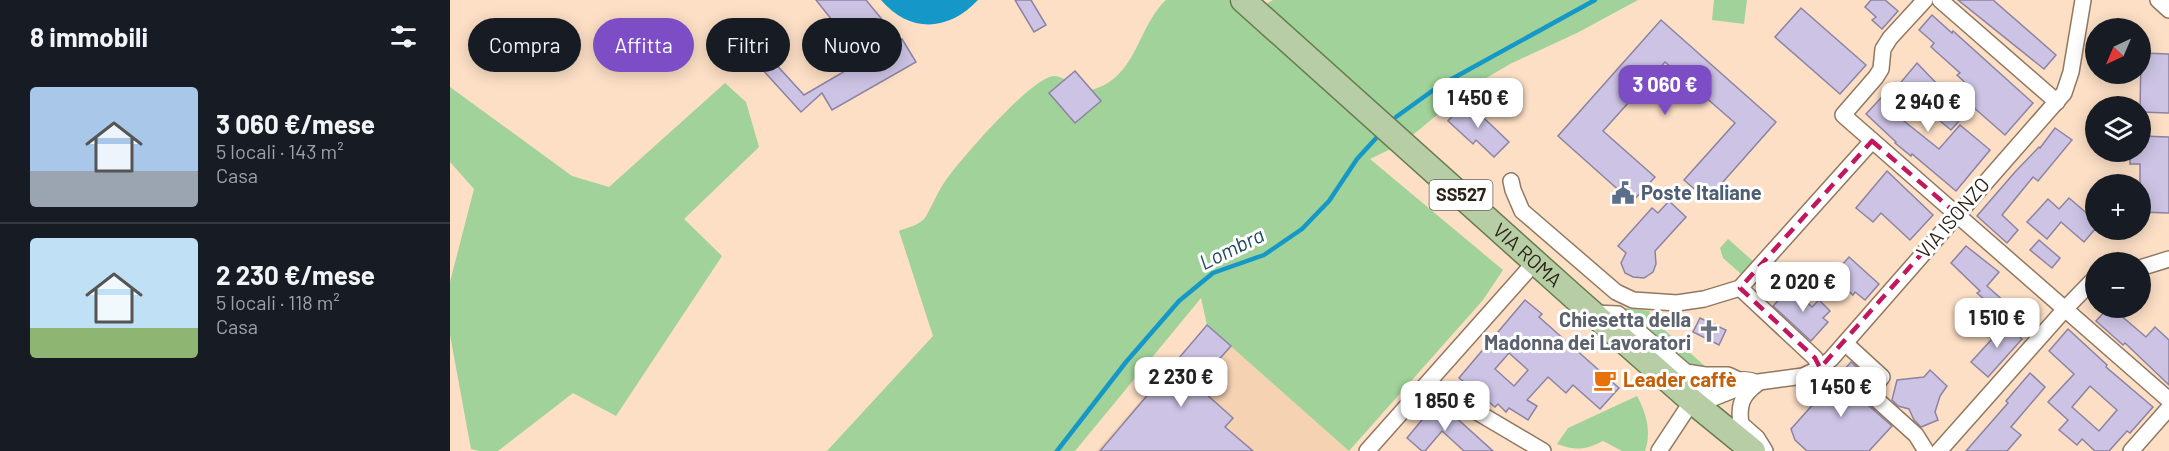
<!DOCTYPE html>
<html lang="it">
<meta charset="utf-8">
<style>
body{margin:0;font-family:Barlow,sans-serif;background:#20242c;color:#f1f3f6;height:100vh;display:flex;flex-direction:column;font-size:22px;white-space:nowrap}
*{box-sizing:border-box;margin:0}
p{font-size:20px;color:#9ea1a6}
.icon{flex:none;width:33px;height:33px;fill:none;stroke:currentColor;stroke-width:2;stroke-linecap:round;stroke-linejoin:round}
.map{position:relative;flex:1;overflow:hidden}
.sheet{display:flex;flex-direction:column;background:#171b24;width:450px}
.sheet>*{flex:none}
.top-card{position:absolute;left:18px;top:18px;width:570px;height:54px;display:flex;gap:12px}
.needle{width:39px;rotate:224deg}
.buttons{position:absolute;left:1635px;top:18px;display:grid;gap:12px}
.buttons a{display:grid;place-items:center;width:66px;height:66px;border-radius:50%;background:#171b24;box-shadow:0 3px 15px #0003;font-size:30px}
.price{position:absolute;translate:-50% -51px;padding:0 14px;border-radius:12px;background:#fff;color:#222;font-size:20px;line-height:39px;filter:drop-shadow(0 2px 3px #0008)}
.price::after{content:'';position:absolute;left:50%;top:36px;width:18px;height:14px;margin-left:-9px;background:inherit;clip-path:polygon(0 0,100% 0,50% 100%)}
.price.active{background:#7d4dc5;color:#fff}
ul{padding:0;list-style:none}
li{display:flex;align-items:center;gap:18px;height:150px;padding:0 30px}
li+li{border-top:2px solid #363941}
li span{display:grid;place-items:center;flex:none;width:168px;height:120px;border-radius:6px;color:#555}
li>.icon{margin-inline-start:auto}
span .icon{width:72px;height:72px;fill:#fffc;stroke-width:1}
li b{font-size:26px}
h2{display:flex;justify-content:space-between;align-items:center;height:72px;padding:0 30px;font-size:26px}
.pill{padding:0 21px;border-radius:27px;background:#171b24;box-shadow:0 3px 15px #0003;font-size:21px;line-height:54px}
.pill.active{background:#7d4dc5;color:#fff}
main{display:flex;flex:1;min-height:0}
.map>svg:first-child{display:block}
</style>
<main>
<section class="sheet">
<h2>8 immobili<svg class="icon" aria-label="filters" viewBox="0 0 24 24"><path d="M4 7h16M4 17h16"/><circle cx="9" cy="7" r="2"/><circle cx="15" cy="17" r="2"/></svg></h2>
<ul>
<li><span style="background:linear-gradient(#a9c7e8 70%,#9aa5b1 0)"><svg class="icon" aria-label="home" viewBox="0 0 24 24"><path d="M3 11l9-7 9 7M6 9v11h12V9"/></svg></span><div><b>3 060 €/mese</b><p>5 locali · 143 m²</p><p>Casa</p></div></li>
<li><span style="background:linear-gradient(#bfe0f5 75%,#8fb573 0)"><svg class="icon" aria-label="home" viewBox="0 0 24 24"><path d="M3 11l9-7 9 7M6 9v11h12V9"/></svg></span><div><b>2 230 €/mese</b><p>5 locali · 118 m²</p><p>Casa</p></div></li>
</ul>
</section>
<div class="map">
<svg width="1719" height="451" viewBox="0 0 1719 451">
<rect width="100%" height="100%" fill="#fcdfc5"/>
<path fill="#f4d2b2" d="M 757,325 L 899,451 L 646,451 Z"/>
<g fill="#a0d299">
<path d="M 716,0 L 809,0 L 814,5 L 823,0 L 1188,0 L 1127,33 L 1060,64 L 1021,87 L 953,143 L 920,159 L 1053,270 L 1033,300 L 899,451 L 757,325 L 751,298 L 625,451 L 377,451 L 483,336 L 449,231 C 456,228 469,225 474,219 C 478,215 488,191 494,183 C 507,163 584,74 605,76 C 614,77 629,87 638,91 C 688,79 685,30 716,0 Z"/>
<path d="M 1264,0 L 1297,0 L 1294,24 L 1262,20 Z"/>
<path d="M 275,83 L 296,102 L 309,147 L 234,219 L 272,256 L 166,416 L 123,393 L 48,451 L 29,451 L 21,449 L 0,335 L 0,282 L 24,189 L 0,162 L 0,87 L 122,176 L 159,187 Z"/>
<path d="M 1278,239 L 1303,261 L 1291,274 L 1273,258 L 1270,248 Z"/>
<path d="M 1168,307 L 1200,311 L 1199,316 L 1257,368 L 1240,366 Z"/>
<path d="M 1187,396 C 1196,412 1202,433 1195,451 L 1172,451 L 1153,441 C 1135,450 1127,451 1107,444 L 1118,428 Z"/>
</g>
<path fill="#1598c7" d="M 431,0 L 528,0 C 499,31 460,34 431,0 Z"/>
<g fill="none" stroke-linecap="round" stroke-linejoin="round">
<g stroke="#1598c7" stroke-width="4.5">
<path d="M 946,117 L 989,86 L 1145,0"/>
<path d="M 607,451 L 676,362 L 729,301 L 763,273 L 814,255 L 852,229 L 879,201 L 907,159 L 928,136"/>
</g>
</g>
<g fill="#cdc4e5" stroke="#8c83a2" stroke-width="1.5" fill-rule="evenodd">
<path d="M 366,0 L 416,0 L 449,40 L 452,39 L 466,62 L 382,110 L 372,93 L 351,112 L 300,56 L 310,47 L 354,95 L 414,60 Z"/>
<path d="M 565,0 L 581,0 L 596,25 L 584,32 Z"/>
<path d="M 1421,0 L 1435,0 L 1448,11 L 1432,29 L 1422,20 L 1426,17 L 1415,7 Z"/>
<path d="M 1508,0 L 1543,0 L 1606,55 L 1594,69 Z"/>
<path d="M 1351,8 L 1416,65 L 1390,94 L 1325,37 Z"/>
<path d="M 1482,15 L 1502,33 L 1503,31 L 1583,103 L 1555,135 L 1522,106 L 1501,130 L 1478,111 L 1485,102 L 1500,115 L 1522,89 L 1507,75 L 1510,73 L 1481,47 L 1484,43 L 1469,30 Z"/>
<path d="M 1211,20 L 1326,122 L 1257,200 L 1234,180 L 1285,123 L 1215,62 L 1153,131 L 1205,177 L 1182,202 L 1108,136 Z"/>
<path d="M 1691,53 L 1719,54 L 1719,113 L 1690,112 Z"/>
<path d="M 1467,63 L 1491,88 L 1484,96 L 1472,84 L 1444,113 L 1489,149 L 1510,125 L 1540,150 L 1506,191 L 1462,154 L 1461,156 L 1445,143 L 1446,142 L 1416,114 L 1444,84 L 1447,87 Z"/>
<path d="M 625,71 L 651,101 L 625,123 L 599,93 Z"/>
<path d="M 1016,101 L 1059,142 L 1044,157 L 1026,140 L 1023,144 L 998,121 Z"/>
<path d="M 1605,128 L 1622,140 L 1588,181 L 1583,177 L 1552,215 L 1568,230 L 1557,243 L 1527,216 L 1565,172 L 1589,147 L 1590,148 Z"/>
<path d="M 1690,136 L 1719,137 L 1719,213 L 1690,212 L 1690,164 L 1680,164 L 1680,152 L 1690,152 Z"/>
<path d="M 1437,171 L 1483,215 L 1460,240 L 1431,213 L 1423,222 L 1406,208 Z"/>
<path d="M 1619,198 L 1646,221 L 1646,228 L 1634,242 L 1611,222 L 1597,239 L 1577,222 L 1598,199 L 1609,209 Z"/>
<path d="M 1219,201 L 1236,217 L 1205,251 L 1206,264 L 1203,272 L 1194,278 L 1183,277 L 1175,273 L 1171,263 L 1176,253 L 1168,246 L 1202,208 L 1208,213 Z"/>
<path d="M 1589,240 L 1610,258 L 1602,268 L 1580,250 Z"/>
<path d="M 1516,246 L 1549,272 L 1537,286 L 1557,304 L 1549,312 L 1527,293 L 1530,291 L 1501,263 Z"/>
<path d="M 1399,257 L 1429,284 L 1415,300 L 1405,292 L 1403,295 L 1382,276 Z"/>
<path d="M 1341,287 L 1362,307 L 1369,300 L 1380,311 L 1373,318 L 1378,322 L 1361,341 L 1323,306 Z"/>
<path d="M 1075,300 L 1092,314 L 1089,317 L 1169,388 L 1150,409 L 1123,385 L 1116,393 L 1098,377 L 1077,400 L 1087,406 L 1078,420 L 1059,408 L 1056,412 L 1048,404 L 1045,407 L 1009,378 ZM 1059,353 L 1078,370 L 1064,386 L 1045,369 Z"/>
<path d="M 1658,308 L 1662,308 L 1696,337 L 1705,327 L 1719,340 L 1719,385 L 1675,343 L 1673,345 L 1646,321 Z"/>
<path d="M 1250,318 L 1276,330 L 1269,345 L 1243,332 Z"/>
<path d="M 1553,320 L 1572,339 L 1538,377 L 1521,362 L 1542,339 L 1539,336 Z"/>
<path d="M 757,325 L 781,346 L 746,385 L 783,418 L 775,427 L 803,451 L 650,451 Z"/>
<path d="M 1618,329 L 1657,365 L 1656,367 L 1703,407 L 1680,433 L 1677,431 L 1659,451 L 1645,451 L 1632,439 L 1627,445 L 1609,430 L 1618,420 L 1598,402 L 1624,374 L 1599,351 ZM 1640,386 L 1667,410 L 1649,431 L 1622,407 Z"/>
<path d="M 1401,362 L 1419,378 L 1408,394 L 1404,393 L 1442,426 L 1419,451 L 1357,451 L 1345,440 L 1341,429 Z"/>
<path d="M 1480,370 L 1497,386 L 1490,396 L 1485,412 L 1488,420 L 1471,427 L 1464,420 L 1459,409 L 1448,406 L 1442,400 L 1447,380 L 1474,377 Z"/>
<path d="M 1580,373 L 1595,387 L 1561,427 L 1571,435 L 1557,451 L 1516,451 L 1558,403 L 1556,401 Z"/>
<path d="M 986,403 L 1001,416 L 1003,415 L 1043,451 L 1014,451 L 992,431 L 975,451 L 972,451 L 957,438 Z"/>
</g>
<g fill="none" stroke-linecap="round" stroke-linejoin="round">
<g stroke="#91785f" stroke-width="18">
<g id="minor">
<path d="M 1475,0 L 1440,38 L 1433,49 L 1431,69 L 1426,77 L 1393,115 L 1719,400"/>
<path d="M 1490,0 L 1607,102"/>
<path d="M 1708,0 L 1719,10"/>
<path d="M 1061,181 L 1063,190 L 1072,211 L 1166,292 L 1183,300 L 1227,303 L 1254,299 L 1290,288 L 1422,141"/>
<path d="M 1690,268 L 1719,259"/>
<path d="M 1290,288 L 1365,358 L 1370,368"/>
<path d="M 1143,313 L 1168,314 L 1236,372 L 1255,375 L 1278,375 L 1293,382"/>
<path d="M 1395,343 L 1432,377 L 1422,389 L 1425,398 L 1466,435 L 1476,451"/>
<path d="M 978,383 L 1093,451"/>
<path d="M 1307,384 C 1292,395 1288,405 1291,424 L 1307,438 L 1315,451"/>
<path d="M 1243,402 L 1261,399 L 1301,383 L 1353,376 L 1370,368 L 1381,359 L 1614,93 L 1621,72 L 1633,0"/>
<path d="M 917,451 L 1085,262"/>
<path d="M 1209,451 L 1250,389 L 1259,383 L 1275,382"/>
<path d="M 1489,451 L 1615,309 L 1646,277"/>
<path d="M 1681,451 L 1719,408"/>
</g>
</g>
<g stroke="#91785f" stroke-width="22">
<path id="tertiary" d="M 1293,382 L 1301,383"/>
</g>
<g stroke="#667c4d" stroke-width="27">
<g id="primary">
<path id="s1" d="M 793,0 L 1124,297 L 1243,402 L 1303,451"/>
</g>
</g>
<use href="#minor" stroke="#fff" stroke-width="15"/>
<use href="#tertiary" stroke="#fff" stroke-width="20"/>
<use href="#primary" stroke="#b6cda5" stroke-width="24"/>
</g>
<path fill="none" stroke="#c2185b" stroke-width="4.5" stroke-dasharray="12 8" stroke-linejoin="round" d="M 1422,141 L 1507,214 L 1370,368 L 1365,358 L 1290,288 Z"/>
<defs>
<g id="civic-bare" transform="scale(1.8)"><path d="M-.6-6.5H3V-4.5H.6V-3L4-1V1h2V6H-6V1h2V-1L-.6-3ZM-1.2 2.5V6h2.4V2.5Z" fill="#5c6f8a" stroke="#fff" stroke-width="2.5" paint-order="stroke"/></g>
<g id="church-bare" transform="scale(1.8)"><path d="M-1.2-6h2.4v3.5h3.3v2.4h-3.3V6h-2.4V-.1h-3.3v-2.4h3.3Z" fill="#6b7280" stroke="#fff" stroke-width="2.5" paint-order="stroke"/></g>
<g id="cafe-bare" transform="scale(1.8)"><path d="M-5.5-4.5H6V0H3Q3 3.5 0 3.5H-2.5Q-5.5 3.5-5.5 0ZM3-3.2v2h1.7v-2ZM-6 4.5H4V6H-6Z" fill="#e8710a" stroke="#fff" stroke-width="2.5" paint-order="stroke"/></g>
</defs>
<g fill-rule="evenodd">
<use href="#civic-bare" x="1173" y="193"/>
<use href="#church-bare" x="1259" y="331"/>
<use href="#cafe-bare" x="1155" y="380"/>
</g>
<g text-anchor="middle" stroke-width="6" stroke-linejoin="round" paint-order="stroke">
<rect fill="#fff" stroke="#6b645d" stroke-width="1.5" x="979.5" y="180" width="63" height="30" rx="4.5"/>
<g font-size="18" font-weight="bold" fill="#2c2218">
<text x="1011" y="201">SS527</text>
</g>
<g font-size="20" font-weight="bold" fill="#4e5e75" stroke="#fff" text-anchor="start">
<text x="1191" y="200">Poste Italiane</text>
</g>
<g font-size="20" fill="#2c2218" stroke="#fff">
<text transform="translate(1503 218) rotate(-49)" y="7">VIA ISONZO</text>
<text dy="7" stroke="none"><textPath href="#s1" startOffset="382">VIA ROMA</textPath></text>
</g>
<g font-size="20" font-weight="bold" fill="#5b616d" stroke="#fff" text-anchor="end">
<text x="1241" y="327">Chiesetta della<tspan x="1241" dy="23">Madonna dei Lavoratori</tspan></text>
</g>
<g font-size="20" font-weight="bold" fill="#c56008" stroke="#fff" text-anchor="start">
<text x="1173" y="387">Leader caffè</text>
</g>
<g font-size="21" font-style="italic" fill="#1b4a5e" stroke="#fff">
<text transform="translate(782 249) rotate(-26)" y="7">Lombra</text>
</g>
</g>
</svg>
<div class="buttons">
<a><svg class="needle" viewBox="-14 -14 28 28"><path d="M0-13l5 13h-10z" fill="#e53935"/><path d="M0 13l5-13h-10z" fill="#9ea1a6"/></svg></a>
<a><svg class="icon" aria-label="layers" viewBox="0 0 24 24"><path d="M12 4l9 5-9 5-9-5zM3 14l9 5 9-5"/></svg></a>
<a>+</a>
<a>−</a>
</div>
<b class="price active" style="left:1215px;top:116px">3 060 €</b>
<b class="price" style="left:1028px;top:129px">1 450 €</b>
<b class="price" style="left:1478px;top:133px">2 940 €</b>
<b class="price" style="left:1353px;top:313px">2 020 €</b>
<b class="price" style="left:1547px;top:349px">1 510 €</b>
<b class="price" style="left:731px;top:408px">2 230 €</b>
<b class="price" style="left:1391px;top:418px">1 450 €</b>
<b class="price" style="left:995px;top:432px">1 850 €</b>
<div class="top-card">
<a class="pill">Compra</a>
<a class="pill active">Affitta</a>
<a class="pill">Filtri</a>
<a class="pill">Nuovo</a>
</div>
</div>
</main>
